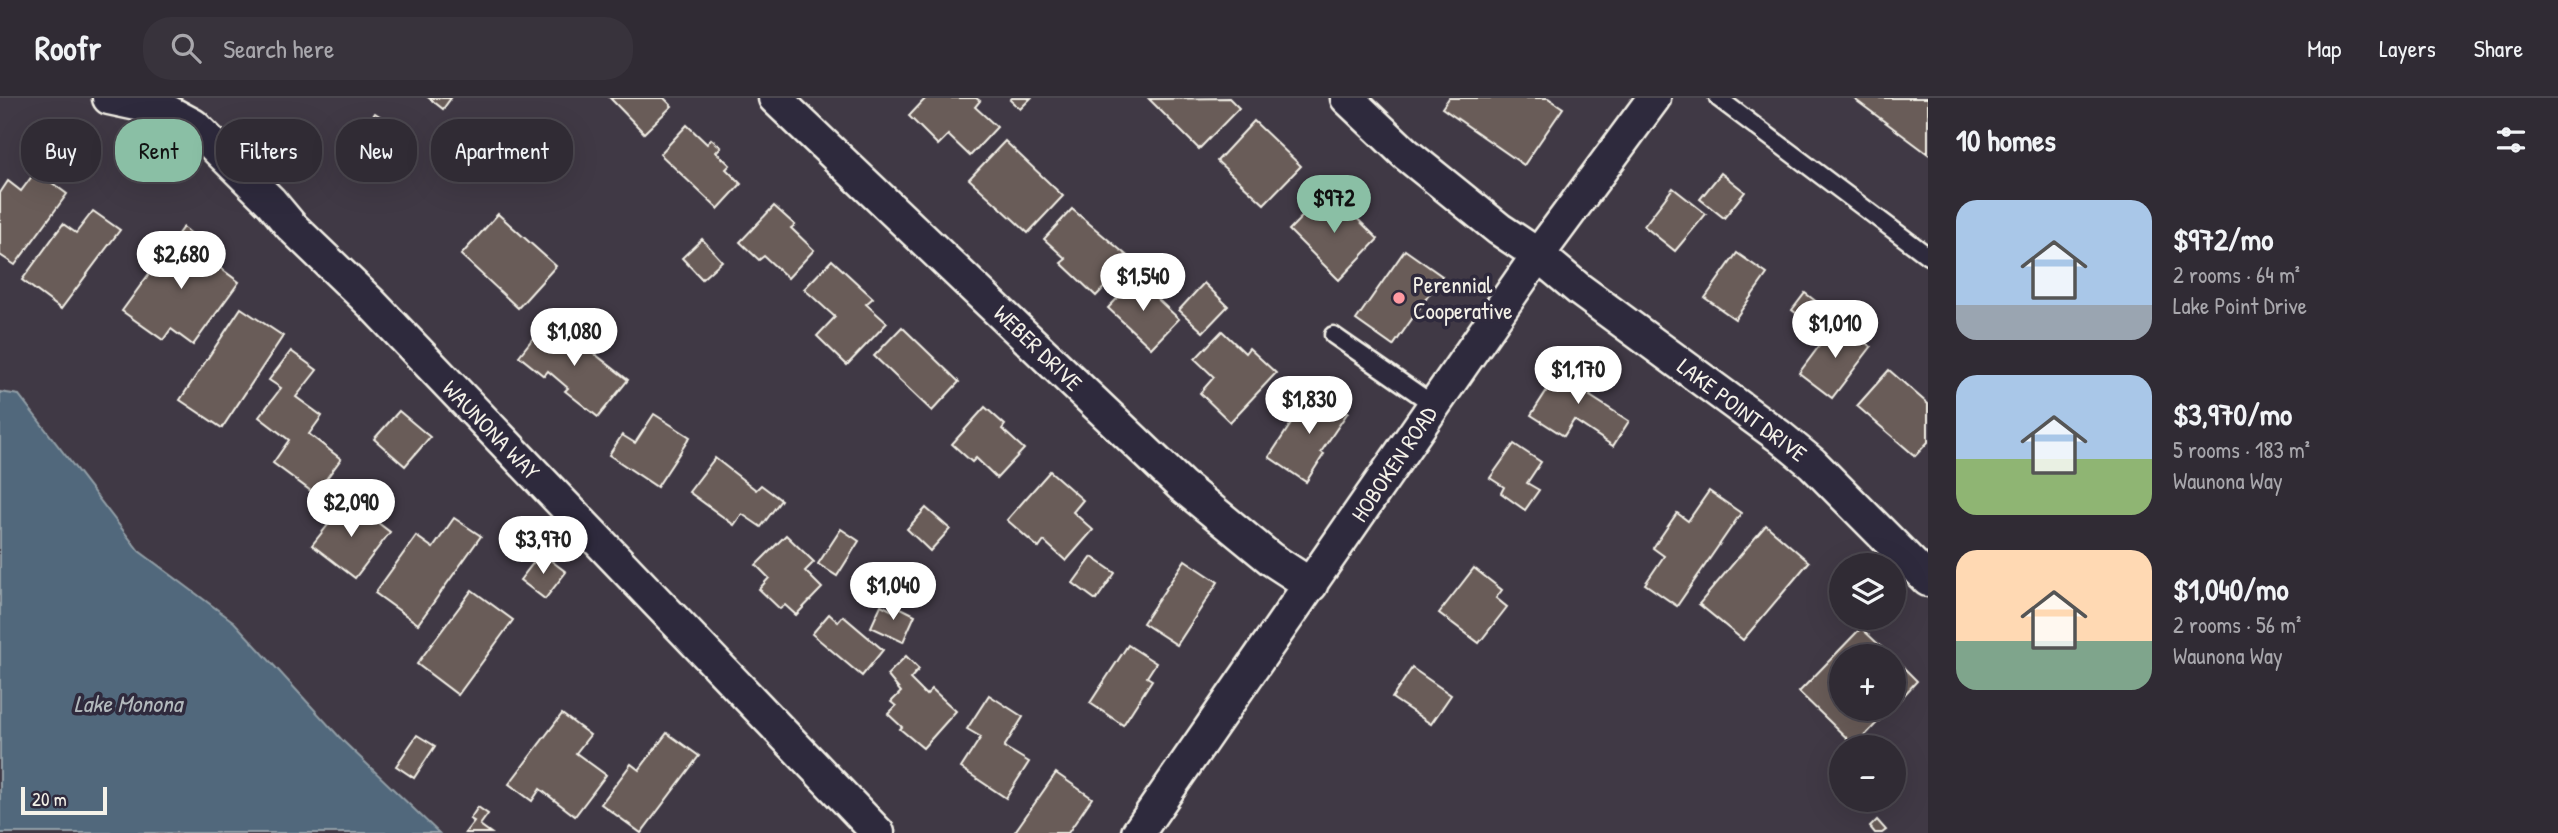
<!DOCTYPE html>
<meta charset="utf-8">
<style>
body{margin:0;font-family:"Patrick Hand",sans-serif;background:#38333c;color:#f1f3f6;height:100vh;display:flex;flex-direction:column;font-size:26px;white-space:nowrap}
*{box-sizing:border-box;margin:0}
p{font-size:23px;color:#a8a7ac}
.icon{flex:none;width:38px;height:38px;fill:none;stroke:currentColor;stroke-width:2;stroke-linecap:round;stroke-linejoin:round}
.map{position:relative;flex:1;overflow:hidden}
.drawer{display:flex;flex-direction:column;background:#302b34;width:630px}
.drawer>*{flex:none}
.top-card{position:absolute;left:21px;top:21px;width:665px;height:63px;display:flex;gap:14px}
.tools{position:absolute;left:1829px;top:455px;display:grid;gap:14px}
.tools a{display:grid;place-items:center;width:77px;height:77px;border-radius:50%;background:#302b34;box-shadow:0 7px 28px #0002,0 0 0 2px #4b474f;font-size:35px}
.scale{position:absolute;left:21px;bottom:18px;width:86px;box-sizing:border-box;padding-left:7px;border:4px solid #f4f1e8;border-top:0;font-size:19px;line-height:24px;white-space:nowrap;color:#f4f1e8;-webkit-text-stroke:5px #2f2a3d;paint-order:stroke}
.price{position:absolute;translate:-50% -60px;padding:0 16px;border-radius:24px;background:#fff;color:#222;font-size:23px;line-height:46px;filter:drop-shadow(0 2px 4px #0008)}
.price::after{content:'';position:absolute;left:50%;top:42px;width:21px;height:16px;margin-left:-10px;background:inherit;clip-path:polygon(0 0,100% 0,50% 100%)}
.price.selected{background:#8abfa5;color:#111}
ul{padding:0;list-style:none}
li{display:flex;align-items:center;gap:21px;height:175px;padding:0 28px}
li span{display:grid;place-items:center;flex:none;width:196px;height:140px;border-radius:21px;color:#555}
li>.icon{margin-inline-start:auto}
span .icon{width:84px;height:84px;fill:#fffc;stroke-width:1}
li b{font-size:30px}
h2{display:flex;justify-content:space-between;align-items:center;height:84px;padding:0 28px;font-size:30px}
.chip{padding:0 24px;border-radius:28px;background:#302b34;box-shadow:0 7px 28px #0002,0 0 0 2px #4b474f;font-size:24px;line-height:63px}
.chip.selected{background:#8abfa5;color:#111}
header{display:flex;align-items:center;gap:42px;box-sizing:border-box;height:98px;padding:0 35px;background:#302b34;border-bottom:2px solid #4b474f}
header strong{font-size:33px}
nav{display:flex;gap:38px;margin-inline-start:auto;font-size:24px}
.search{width:490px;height:63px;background:#38333c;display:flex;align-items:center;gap:18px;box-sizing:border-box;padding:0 24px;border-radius:28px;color:#a8a7ac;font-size:26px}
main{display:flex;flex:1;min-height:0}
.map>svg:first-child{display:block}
</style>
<header>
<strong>Roofr</strong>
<div class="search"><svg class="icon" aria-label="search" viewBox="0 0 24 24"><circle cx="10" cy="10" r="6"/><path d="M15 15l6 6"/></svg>Search here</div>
<nav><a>Map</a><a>Layers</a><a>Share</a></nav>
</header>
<main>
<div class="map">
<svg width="1928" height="735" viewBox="0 0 1928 735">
<rect width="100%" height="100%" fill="#403945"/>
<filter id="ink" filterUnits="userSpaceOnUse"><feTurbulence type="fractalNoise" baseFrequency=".0143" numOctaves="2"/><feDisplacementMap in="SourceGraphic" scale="14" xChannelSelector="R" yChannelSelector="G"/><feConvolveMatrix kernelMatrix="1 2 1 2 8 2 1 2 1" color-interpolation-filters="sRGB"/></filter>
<g filter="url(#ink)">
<path fill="#51687c" stroke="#929fa7" stroke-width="2" d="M 0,294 L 19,297 L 139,453 L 234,524 L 343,643 L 439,735 L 0,735 Z"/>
<g fill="#695b58" stroke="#f4f1e8" stroke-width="2">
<path d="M 429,0 L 451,0 L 443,11 Z"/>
<path d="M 610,0 L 664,0 L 672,8 L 644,35 Z"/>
<path d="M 926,0 L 976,0 L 980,3 L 975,9 L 997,29 L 970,58 L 948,37 L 938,47 L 909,18 Z"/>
<path d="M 1012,0 L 1031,0 L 1020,11 L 1010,2 Z"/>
<path d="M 1229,0 L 1239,10 L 1199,51 L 1149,1 Z"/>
<path d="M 1449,0 L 1548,0 L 1563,10 L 1524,67 L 1442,10 Z"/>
<path d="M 1853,0 L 1928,0 L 1928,56 Z"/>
<path d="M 375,15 L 406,35 L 384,68 L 353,47 Z"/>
<path d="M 1254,23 L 1301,68 L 1264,106 L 1217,63 Z"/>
<path d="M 687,27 L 707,46 L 711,41 L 721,49 L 716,54 L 730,67 L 726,71 L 741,86 L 718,111 L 660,56 Z"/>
<path d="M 1005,43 L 1063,98 L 1028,135 L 969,81 Z"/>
<path d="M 36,73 L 67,96 L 15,167 L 0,157 L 0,95 L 8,83 L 21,93 Z"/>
<path d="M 1721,75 L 1745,94 L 1724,120 L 1700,101 Z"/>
<path d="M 1673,90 L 1706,116 L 1675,153 L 1644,128 Z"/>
<path d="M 1328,92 L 1378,141 L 1339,182 L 1289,132 Z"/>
<path d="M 774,108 L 795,127 L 791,130 L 814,152 L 788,180 L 764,158 L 759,162 L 740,144 Z"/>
<path d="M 1072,111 L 1131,161 L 1096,198 L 1061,165 L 1066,161 L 1044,141 Z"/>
<path d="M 93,113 L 120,132 L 61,211 L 22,182 L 63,126 L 76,135 Z"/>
<path d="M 498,116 L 556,168 L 518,210 L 461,157 Z"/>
<path d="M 183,129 L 206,147 L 200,155 L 239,184 L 193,247 L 171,231 L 163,242 L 122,213 Z"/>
<path d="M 702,141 L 722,163 L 702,181 L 682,160 Z"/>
<path d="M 1405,152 L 1442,178 L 1393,248 L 1356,222 Z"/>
<path d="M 1737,155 L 1767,176 L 1735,221 L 1705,200 Z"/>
<path d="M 832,162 L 873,200 L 866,206 L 887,225 L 847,267 L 817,238 L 835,219 L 804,191 Z"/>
<path d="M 1136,181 L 1179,221 L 1151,250 L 1108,210 Z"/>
<path d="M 1204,185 L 1228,208 L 1203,234 L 1179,212 Z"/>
<path d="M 1805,195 L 1822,208 L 1809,225 L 1792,212 Z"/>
<path d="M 241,210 L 283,238 L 222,330 L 180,302 Z"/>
<path d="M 1838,223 L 1871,249 L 1832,300 L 1799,275 Z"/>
<path d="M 545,225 L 555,233 L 559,228 L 628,282 L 598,319 L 565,293 L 568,290 L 548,273 L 544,278 L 519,258 Z"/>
<path d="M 902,229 L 959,284 L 932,313 L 874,258 Z"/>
<path d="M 1222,233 L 1245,255 L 1249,250 L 1276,275 L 1230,324 L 1200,295 L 1214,279 L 1195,261 Z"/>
<path d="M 291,253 L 317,272 L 296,299 L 322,318 L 309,336 L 341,361 L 315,396 L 273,365 L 289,342 L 259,319 L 281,290 L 269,282 Z"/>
<path d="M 1567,261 L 1600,283 L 1590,298 L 1629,323 L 1613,348 L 1574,322 L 1564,338 L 1531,317 Z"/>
<path d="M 1889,272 L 1928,306 L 1928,344 L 1915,358 L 1857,308 Z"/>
<path d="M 1314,291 L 1348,314 L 1321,354 L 1324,356 L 1306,384 L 1269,359 Z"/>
<path d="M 985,309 L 1005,327 L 1002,331 L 1024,351 L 997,380 L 976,360 L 972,364 L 952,346 Z"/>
<path d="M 399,313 L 430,339 L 405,368 L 374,341 Z"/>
<path d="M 654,316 L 690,339 L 657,389 L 609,357 L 622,337 L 635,345 Z"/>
<path d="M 1514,346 L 1541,364 L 1527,385 L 1539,392 L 1525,412 L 1501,395 L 1504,389 L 1490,380 Z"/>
<path d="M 715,360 L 756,392 L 761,387 L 781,402 L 761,429 L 742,416 L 734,427 L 689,394 Z"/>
<path d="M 1050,373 L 1083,402 L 1073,414 L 1093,432 L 1066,463 L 1044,443 L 1039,450 L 1007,422 Z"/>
<path d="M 1709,393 L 1741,415 L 1677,508 L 1645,486 L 1664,458 L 1653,450 L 1677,415 L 1688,423 Z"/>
<path d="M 348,402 L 390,434 L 355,480 L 312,447 Z"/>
<path d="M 926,410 L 950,431 L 930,453 L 907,431 Z"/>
<path d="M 454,420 L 481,438 L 418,526 L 375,495 L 416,438 L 433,450 Z"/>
<path d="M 1766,427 L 1809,464 L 1743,542 L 1699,506 Z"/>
<path d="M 841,431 L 859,443 L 837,478 L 818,466 Z"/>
<path d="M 786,437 L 814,464 L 805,473 L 822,490 L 796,517 L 785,507 L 780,511 L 759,491 L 769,480 L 756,467 Z"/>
<path d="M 541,455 L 566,474 L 545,501 L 520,482 Z"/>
<path d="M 1092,459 L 1115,475 L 1096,502 L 1073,485 Z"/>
<path d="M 1185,462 L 1218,484 L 1177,547 L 1143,525 Z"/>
<path d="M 1474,470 L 1502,492 L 1496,500 L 1507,509 L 1479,545 L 1439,515 Z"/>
<path d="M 472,492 L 513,522 L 458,597 L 417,566 Z"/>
<path d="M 881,507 L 895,514 L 897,508 L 915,517 L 903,544 L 871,529 Z"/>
<path d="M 829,516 L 838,524 L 843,518 L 883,552 L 862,578 L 812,536 Z"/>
<path d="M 1861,530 L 1891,558 L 1841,558 L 1841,611 L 1890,611 L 1855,648 L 1799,594 Z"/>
<path d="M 1128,547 L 1156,565 L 1147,579 L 1152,582 L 1123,627 L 1090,605 Z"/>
<path d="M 906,558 L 919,571 L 910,581 L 926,597 L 932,591 L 956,613 L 923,650 L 900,631 L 902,629 L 888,616 L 896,608 L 891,604 L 901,594 L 887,577 Z"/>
<path d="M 1894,560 L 1917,583 L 1894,608 Z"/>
<path d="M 1412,570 L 1451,597 L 1431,626 L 1392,600 Z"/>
<path d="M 989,597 L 1023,619 L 1004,649 L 1029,664 L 1006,700 L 961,670 L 981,639 L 967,631 Z"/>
<path d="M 562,616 L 590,637 L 576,655 L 606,677 L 575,718 L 540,691 L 532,703 L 509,686 Z"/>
<path d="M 667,635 L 699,658 L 641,735 L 601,706 L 631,666 L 639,672 Z"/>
<path d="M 417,637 L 435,648 L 414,680 L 396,668 Z"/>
<path d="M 1056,675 L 1092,700 L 1068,735 L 1014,735 Z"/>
<path d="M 478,709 L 488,716 L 480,727 L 491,735 L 465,735 L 474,723 L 470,721 Z"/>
<path d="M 1877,722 L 1886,732 L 1882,735 L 1875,735 L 1870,729 Z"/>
</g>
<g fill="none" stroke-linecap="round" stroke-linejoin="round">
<g stroke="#f4f1e8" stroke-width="21">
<g id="lane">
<path d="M 1718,0 L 1928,158"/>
<path d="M 1333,237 L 1434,307"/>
</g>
</g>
<g stroke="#f4f1e8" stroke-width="37">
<g id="street">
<path d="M 109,0 L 165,12 L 193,27 L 271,104 L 291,128 L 371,205 L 878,735"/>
<path d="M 775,0 L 1181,387 L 1271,461 L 1311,487"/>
<path d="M 1347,0 L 1406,56 L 1499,131 L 1538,157 L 1580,192 L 1779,338 L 1812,365 L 1928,482"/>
<path d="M 1138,735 L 1538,157 L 1654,0"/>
</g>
</g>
<use href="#lane" stroke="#2f2a3d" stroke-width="16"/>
<use href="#street" stroke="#2f2a3d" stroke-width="32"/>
</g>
</g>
<circle fill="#ff9aa2" stroke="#2f2a3d" stroke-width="2.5" cx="1399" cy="200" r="7"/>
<g text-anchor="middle" stroke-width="7" stroke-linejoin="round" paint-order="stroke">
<g font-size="23" fill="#f4f1e8" stroke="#2f2a3d" text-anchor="start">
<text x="1413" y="195">Perennial<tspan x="1413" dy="26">Cooperative</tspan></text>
</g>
<g font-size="23" fill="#f4f1e8" stroke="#2f2a3d">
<text transform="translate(1038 250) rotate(44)" y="8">WEBER DRIVE</text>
<text transform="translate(1742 312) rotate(37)" y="8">LAKE POINT DRIVE</text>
<text transform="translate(491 332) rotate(46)" y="8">WAUNONA WAY</text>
<text transform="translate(1394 366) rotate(-56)" y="8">HOBOKEN ROAD</text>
</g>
<g font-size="24" font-style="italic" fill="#b3babd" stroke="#2f2a3d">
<text x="128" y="614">Lake Monona</text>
</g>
</g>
</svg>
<div class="tools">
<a><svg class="icon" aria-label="layers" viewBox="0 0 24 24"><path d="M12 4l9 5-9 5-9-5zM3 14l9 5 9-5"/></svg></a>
<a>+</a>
<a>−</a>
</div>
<div class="scale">20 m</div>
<b class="price selected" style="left:1334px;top:137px">$972</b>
<b class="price" style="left:181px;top:193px">$2,680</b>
<b class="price" style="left:1143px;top:215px">$1,540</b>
<b class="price" style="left:1835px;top:262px">$1,010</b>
<b class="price" style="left:574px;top:270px">$1,080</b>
<b class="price" style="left:1578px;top:308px">$1,170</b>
<b class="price" style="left:1309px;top:338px">$1,830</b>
<b class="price" style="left:351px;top:441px">$2,090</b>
<b class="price" style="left:543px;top:478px">$3,970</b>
<b class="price" style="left:893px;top:524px">$1,040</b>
<div class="top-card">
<a class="chip">Buy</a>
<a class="chip selected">Rent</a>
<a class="chip">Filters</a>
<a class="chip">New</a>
<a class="chip">Apartment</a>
</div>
</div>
<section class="drawer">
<h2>10 homes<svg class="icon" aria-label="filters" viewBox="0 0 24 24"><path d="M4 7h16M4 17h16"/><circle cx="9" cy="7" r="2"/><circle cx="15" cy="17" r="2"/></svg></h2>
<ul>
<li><span style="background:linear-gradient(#a9c7e8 75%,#9aa5b1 0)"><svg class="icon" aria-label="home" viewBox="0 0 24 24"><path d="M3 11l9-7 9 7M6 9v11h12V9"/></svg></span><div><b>$972/mo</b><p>2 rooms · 64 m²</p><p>Lake Point Drive</p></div></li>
<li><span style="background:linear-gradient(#a9c7e8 60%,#8fb573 0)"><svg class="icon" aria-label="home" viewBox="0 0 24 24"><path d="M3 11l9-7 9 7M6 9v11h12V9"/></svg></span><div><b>$3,970/mo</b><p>5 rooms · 183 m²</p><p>Waunona Way</p></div></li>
<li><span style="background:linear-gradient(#ffd9b3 65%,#7fa58c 0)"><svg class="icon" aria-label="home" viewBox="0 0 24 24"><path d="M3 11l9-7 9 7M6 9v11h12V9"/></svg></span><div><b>$1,040/mo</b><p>2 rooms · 56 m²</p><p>Waunona Way</p></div></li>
</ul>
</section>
</main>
